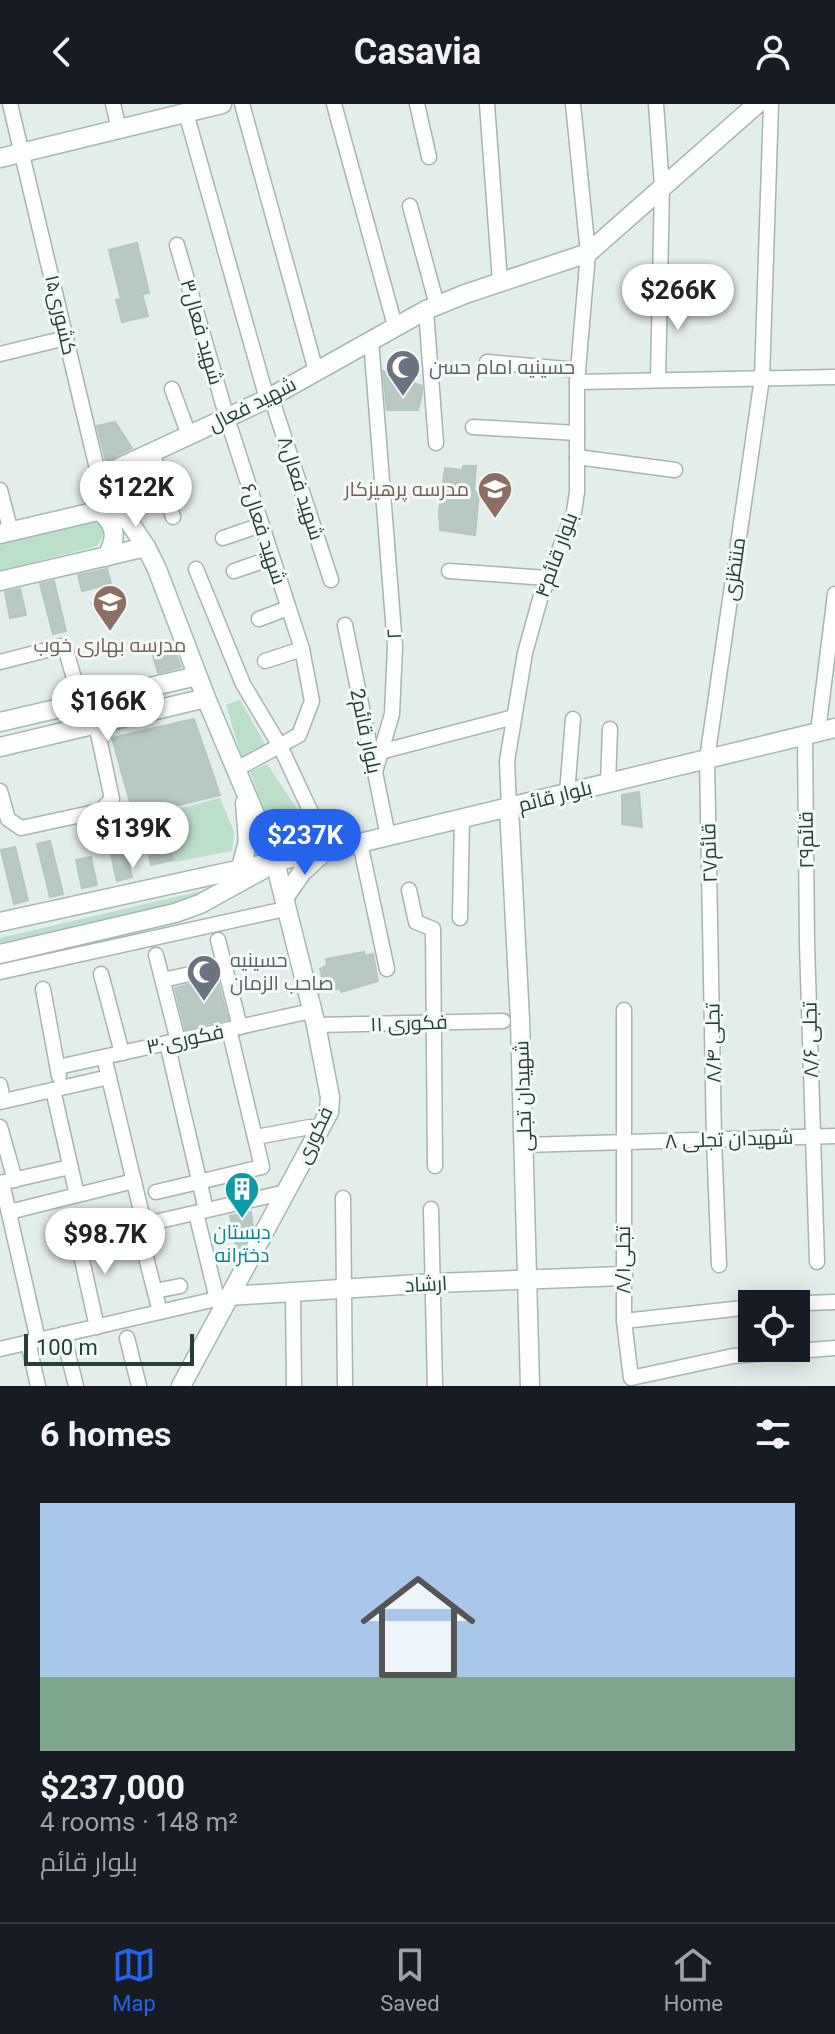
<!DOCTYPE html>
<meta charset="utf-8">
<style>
body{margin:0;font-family:Roboto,Cairo,sans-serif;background:#20242c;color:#f1f3f6;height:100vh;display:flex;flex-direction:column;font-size:30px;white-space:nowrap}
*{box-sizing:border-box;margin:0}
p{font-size:26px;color:#9ea1a6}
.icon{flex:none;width:44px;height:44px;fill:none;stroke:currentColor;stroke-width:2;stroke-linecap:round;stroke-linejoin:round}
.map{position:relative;height:1282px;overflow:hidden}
.panel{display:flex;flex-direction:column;background:#171b24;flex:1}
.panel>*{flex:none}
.tools{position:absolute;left:738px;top:1186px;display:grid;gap:16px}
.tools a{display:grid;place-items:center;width:72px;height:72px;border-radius:0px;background:#171b24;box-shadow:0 4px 20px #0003;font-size:40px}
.scale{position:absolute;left:24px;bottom:20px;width:170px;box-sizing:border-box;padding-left:8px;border:4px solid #223f3a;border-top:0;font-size:22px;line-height:28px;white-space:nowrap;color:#223f3a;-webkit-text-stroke:6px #f4faf7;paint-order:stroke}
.price{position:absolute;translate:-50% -68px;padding:0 18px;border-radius:28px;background:#fff;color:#222;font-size:26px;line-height:52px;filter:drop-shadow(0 2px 4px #0008)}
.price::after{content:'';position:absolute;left:50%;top:48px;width:24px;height:18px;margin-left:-12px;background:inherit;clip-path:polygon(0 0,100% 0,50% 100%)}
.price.selected{background:#2563eb;color:#fff}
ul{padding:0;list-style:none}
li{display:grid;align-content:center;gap:16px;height:424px;padding:0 40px}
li+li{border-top:2px solid #363941}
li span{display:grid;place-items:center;height:248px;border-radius:0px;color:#555}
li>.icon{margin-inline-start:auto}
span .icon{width:144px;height:144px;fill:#fffc;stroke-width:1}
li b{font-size:34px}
h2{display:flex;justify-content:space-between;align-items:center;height:96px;padding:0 40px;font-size:34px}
header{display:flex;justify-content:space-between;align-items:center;height:104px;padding:0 40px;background:#171b24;font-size:36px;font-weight:700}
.dock{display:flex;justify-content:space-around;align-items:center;height:112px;border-top:2px solid #363941;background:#171b24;font-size:22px;color:#9ea1a6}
.dock a{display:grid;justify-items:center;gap:4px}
.dock .selected{color:#2563eb}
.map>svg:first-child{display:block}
</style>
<header><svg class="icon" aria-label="back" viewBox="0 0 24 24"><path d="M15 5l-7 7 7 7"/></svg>Casavia<svg class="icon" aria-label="person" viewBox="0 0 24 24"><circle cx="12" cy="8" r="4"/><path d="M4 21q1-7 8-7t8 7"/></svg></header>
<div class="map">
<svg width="835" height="1282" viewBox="0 0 835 1282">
<rect width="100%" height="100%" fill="#e3edea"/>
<g fill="#bcdfc9">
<path d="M 98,415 C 107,426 104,431 97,442 L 0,467 L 0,439 Z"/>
<path d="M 240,596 L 266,642 L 242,654 L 226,601 Z"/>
<path d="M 267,660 L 295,702 L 311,733 L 300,740 C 268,729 261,697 250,668 Z"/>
<path d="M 220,694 L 234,728 L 232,747 L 174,758 L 162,709 Z"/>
<path d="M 214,784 L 198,797 L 0,841 L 0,834 Z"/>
</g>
<g fill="#b8c8c3" stroke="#b5c7c2" stroke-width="2">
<path d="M 137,139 L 149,189 L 142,190 L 148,212 L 122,218 L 116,196 L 121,195 L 109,146 Z"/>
<path d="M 383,267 L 422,282 L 422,290 L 418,306 L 387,306 Z"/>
<path d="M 115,318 L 132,344 L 106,357 L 97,322 Z"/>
<path d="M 463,362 L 476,362 L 474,388 L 479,388 L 475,431 L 440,426 L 439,408 L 445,364 L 463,366 Z"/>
<path d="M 107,465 L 111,480 L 82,487 L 78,471 Z"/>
<path d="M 54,477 L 66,527 L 53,530 L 40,480 Z"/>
<path d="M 20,485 L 26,511 L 10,514 L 5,488 Z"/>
<path d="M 173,542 L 181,563 L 158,569 L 152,548 Z"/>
<path d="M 194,615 L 220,691 L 162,705 L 173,756 L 151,761 L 140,711 L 134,712 L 112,634 Z"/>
<path d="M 639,688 L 642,723 L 622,720 L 622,691 Z"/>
<path d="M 121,721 L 132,773 L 117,777 L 105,724 Z"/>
<path d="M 50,737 L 63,790 L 50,793 L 37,740 Z"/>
<path d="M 15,743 L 28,796 L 14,800 L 1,746 Z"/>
<path d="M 91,753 L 97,781 L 82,784 L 76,756 Z"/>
<path d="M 364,848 L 365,852 L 373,850 L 378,877 L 341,888 L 340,884 L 326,888 L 320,865 L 327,861 L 326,855 Z"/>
<path d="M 217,874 L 228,915 L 185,925 L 175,884 Z"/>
<path d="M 251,1108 L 253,1123 L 238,1151 L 230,1112 Z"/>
</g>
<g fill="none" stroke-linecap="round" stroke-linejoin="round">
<g stroke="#a5b5b2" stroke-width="17">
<g id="street">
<path d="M 10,0 L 99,373"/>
<path d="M 113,0 L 119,25"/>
<path d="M 242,0 L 316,267"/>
<path d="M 334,0 L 395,222"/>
<path d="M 417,0 L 429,53"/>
<path d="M 487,0 L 500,178"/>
<path d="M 656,0 L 662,83 L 658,276"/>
<path d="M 186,9 L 267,295"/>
<path d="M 410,102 L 437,201"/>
<path d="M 177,141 L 227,314 L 302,545 L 312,597 L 299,631 L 237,665"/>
<path d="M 426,206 L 436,339"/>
<path d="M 371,236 L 395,542 L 392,610 L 375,668"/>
<path d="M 0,250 L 66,234"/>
<path d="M 487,258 L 578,266"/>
<path d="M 577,278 L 835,273"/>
<path d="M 172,285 L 189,331"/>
<path d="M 271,293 L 331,476"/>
<path d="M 473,323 L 577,329"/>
<path d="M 152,348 L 173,413"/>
<path d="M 577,353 L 675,366"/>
<path d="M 0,386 L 11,428"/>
<path d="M 223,434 L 261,421"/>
<path d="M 196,465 L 243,580 L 280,642 L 317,721"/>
<path d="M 234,467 L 272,454"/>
<path d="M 449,467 L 548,474"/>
<path d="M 259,515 L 288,504"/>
<path d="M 345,521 L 388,732"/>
<path d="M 265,557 L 302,545"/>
<path d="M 0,558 L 62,542 L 65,543 L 81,599"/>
<path d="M 818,628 L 835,490"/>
<path d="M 805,632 L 807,840 L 817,1158"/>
<path d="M 380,648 L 514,613"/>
<path d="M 608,679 L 610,625"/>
<path d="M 0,687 L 8,715 L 21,724 L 100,707 L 112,695 L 96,620"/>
<path d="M 567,689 L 573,615"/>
<path d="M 509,703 L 507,657 L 525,549 L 540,495 L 574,408 L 577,388 L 577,278 L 588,149 L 573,0"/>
<path d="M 360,739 L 387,865"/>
<path d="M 409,786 L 416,818 L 433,825 L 435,1062"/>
<path d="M 460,814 L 462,714"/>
<path d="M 218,836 L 240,923"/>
<path d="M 156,851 L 178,937"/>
<path d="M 0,868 L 285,805"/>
<path d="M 101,870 L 122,949"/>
<path d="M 163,876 L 226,862"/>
<path d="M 43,885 L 59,972"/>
<path d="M 624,906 L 624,1217 L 631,1274 L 733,1252 L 835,1244"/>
<path d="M 316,921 L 503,917"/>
<path d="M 167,939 L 206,1106"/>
<path d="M 104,953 L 142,1111"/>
<path d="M 58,963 L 311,907"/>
<path d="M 0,981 L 3,997"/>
<path d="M 53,986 L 77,1091"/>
<path d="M 0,998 L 109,973"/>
<path d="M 0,1023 L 15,1076"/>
<path d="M 256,1033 L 310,1023"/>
<path d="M 524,1041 L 835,1032"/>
<path d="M 0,1079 L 70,1063"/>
<path d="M 2,1079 L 38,1236"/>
<path d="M 156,1088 L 262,1063 L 229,925"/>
<path d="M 343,1094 L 345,1282"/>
<path d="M 431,1105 L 435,1282"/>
<path d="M 9,1108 L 134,1077"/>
<path d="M 196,1109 L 217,1195"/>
<path d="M 155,1118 L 286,1088"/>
<path d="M 76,1129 L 97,1223"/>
<path d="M 142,1138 L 160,1208"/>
<path d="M 719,1161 L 714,1036 L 707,655 L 762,274 L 771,0"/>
<path d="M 155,1187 L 180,1182"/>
<path d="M 293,1187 L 294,1282"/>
<path d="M 781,1200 L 835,1198"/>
<path d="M 624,1217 L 752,1203"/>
<path d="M 63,1230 L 76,1282"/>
<path d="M 127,1234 L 139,1282"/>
<path d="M 28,1238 L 38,1282"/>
<path d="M 0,1245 L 229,1192"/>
</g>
</g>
<g stroke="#a1b9b3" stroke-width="21">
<g id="secondary">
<path d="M 0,54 L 222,0"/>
<path d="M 100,407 C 116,421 118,434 106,453"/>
<path d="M 0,430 L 119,402"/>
<path d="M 0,477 L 146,443"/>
<path d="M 0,618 L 197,572"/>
<path d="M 0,643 L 206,594"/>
<path d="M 509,703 L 520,916 L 530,1282"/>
<path d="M 241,764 L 248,737 L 245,699"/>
<path d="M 284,794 L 302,768 L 324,748"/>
<path d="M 0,818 L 360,739 L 835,624"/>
<path d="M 0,850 L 175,809 L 200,800 L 262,766"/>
<path d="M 229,1192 L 434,1179 L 623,1172"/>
<path d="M 181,1282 L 329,1008 L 330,993 L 316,921 L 275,758 L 206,594 L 157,465 L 146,443 L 99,373 L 267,295 L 426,206 L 465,190 L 588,149 L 757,0"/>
</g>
</g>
<use href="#street" stroke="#fff" stroke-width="14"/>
<use href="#secondary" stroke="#fff" stroke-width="18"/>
</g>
<defs>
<g id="mosque-pin" transform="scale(1.8)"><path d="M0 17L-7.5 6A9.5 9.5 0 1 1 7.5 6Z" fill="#6b7280" stroke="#f4faf7"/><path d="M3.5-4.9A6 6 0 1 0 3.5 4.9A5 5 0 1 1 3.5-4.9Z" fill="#fff"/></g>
<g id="school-pin" transform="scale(1.8)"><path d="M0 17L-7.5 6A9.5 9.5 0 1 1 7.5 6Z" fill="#8d6e63" stroke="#f4faf7"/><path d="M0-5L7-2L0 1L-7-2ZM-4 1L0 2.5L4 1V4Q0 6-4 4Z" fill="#fff"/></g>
<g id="building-pin" transform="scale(1.8)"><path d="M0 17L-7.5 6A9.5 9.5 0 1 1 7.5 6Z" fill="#0f9aa8" stroke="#f4faf7"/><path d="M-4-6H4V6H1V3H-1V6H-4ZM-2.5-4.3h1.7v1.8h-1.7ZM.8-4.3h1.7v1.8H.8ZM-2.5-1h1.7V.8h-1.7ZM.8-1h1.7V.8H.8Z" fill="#fff"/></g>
</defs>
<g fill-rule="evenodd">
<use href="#mosque-pin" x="403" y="263"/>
<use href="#school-pin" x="495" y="385"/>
<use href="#school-pin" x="110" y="498"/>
<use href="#mosque-pin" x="204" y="868"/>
<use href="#building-pin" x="242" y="1085"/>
</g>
<g text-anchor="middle" stroke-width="6" stroke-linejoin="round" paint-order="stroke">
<g font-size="20" fill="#223f3a" stroke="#f4faf7">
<text transform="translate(61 211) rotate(77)" y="7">کشوری۱۵</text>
<text transform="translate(202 228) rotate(74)" y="7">شهید فعال۳</text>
<text transform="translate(252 300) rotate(-27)" y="7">شهید فعال</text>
<text transform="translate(301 384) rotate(72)" y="7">شهید فعال۸</text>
<text transform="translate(264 430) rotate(72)" y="7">شهید فعال۶</text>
<text transform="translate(556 451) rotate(-70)" y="7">بلوار قائم۴</text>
<text transform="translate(734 465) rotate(-82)" y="7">منتظزی</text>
<text transform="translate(394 530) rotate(-94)" y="7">۲</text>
<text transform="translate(366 627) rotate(78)" y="7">2بلوار قائم</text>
<text transform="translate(555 692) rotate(-14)" y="7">بلوار قائم</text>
<text transform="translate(806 736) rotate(-91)" y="7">قائم۲۹</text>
<text transform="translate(709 749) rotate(-92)" y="7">قائم۲۷</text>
<text transform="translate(409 919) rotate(-2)" y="7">فکوری ۱۱</text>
<text transform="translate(185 935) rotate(-12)" y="7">فکوری۳۰</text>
<text transform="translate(810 936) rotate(-91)" y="7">تجلی ۸/۶</text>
<text transform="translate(713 939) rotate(-91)" y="7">۸/۴ تجلی</text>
<text transform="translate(523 992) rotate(-92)" y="7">شهیدان تجلی</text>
<text transform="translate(314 1031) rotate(-65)" y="7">فکوری</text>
<text transform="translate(729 1035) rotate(-2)" y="7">شهیدان تجلی ۸</text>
<text transform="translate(623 1156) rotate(-90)" y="7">تجلی۸/۱</text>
<text transform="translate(426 1180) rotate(-3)" y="7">ارشاد</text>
</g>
<g font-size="20" fill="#5b616d" stroke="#f4faf7" text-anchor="start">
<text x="429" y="270">حسینیه امام حسن</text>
<text x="230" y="863">حسینیه<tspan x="230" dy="23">صاحب الزمان</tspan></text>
</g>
<g font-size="20" fill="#785e54" stroke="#f4faf7" text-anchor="end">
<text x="469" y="392">مدرسه پرهیزکار</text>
<text x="110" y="548" text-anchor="middle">مدرسه بهاری خوب</text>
</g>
<g font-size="20" fill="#0d838f" stroke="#f4faf7">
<text x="242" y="1135">دبستان<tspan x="242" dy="23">دخترانه</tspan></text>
</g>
</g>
</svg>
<div class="tools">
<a><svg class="icon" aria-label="locate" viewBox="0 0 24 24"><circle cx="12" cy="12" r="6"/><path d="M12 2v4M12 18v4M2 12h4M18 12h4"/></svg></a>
</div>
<div class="scale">100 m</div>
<b class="price" style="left:678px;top:228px">$266K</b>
<b class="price" style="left:136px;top:425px">$122K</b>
<b class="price" style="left:108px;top:639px">$166K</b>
<b class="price" style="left:133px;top:766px">$139K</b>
<b class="price selected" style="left:305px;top:773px">$237K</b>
<b class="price" style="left:105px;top:1172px">$98.7K</b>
</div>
<section class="panel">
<h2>6 homes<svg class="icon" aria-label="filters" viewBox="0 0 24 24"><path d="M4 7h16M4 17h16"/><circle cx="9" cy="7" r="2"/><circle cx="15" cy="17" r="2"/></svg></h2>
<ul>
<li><span style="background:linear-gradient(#a9c7e8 70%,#7fa58c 0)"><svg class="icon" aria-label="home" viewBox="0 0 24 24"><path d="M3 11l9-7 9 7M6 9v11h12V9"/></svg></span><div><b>$237,000</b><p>4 rooms · 148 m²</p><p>بلوار قائم</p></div></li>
</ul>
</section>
<nav class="dock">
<a class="selected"><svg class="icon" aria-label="map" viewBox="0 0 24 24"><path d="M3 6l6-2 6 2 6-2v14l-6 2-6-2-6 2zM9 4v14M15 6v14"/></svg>Map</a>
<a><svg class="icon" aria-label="saved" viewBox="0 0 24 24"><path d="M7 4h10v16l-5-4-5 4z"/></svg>Saved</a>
<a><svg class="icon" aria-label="home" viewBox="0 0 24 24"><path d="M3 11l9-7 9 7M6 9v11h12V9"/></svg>Home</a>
</nav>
